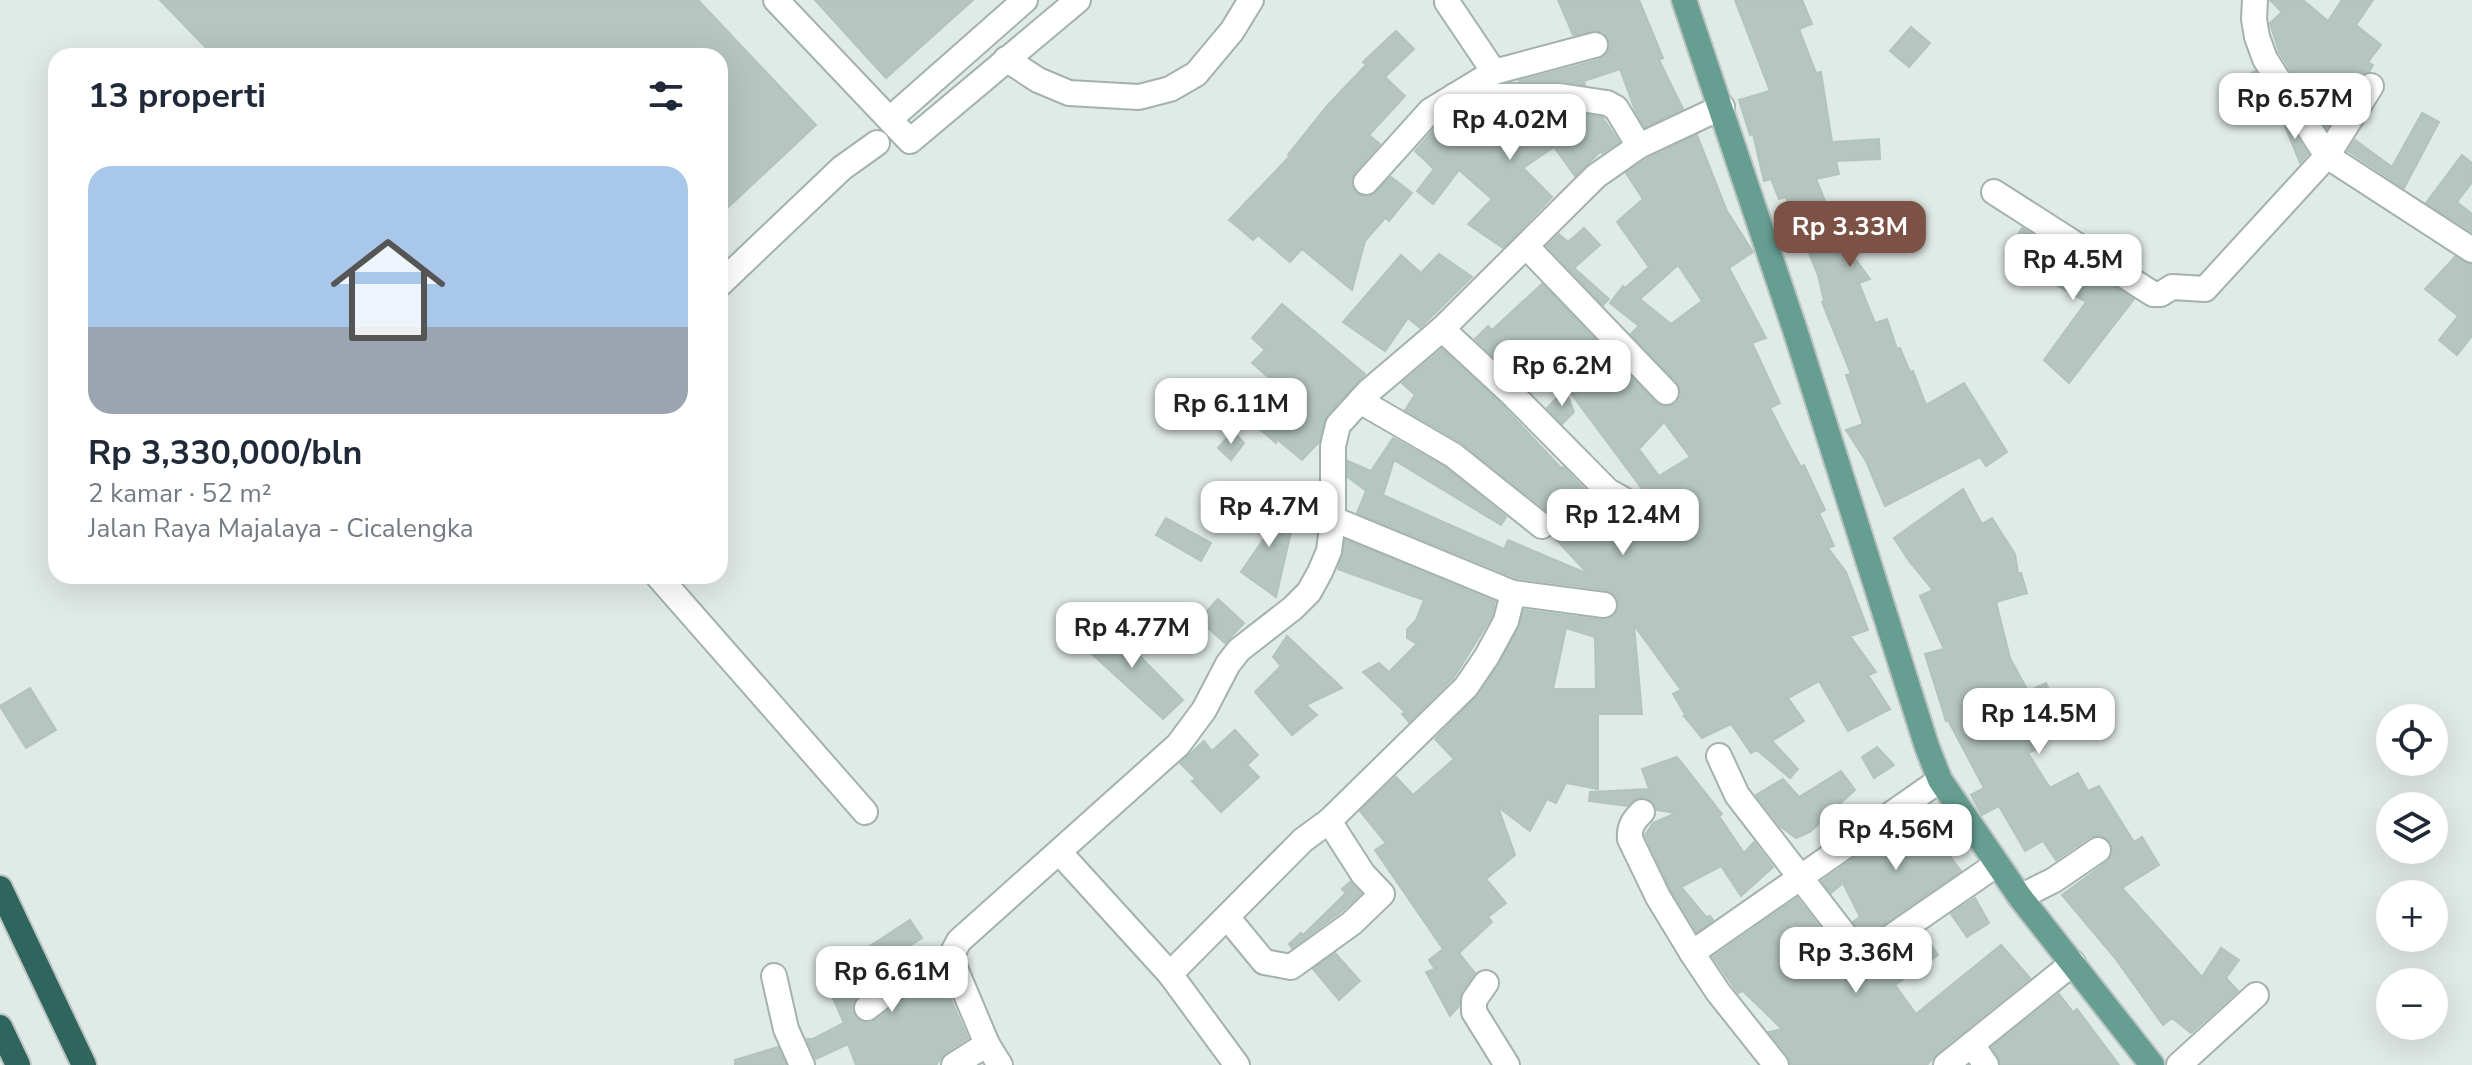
<!DOCTYPE html>
<html lang="id">
<meta charset="utf-8">
<style>
body{margin:0;font-family:"Nunito Sans",sans-serif;background:#f2f2f3;color:#1f2937;height:100vh;display:flex;flex-direction:column;font-size:30px;white-space:nowrap}
*{box-sizing:border-box;margin:0}
p{font-size:26px;color:#747a83}
.icon{flex:none;width:44px;height:44px;fill:none;stroke:currentColor;stroke-width:2;stroke-linecap:round;stroke-linejoin:round}
.map{position:relative;flex:1;overflow:hidden}
.sheet{position:absolute;left:48px;top:48px;width:680px;height:536px;display:flex;flex-direction:column;background:#fff;border-radius:24px;box-shadow:0 8px 32px #0002}
.sheet>*{flex:none}
.tools{position:absolute;left:2376px;top:704px;display:grid;gap:16px}
.tools a{display:grid;place-items:center;width:72px;height:72px;border-radius:50%;background:#fff;box-shadow:0 8px 32px #0002;font-size:40px}
.price{position:absolute;translate:-50% -68px;padding:0 18px;border-radius:16px;background:#fff;color:#222;font-size:26px;line-height:52px;filter:drop-shadow(0 2px 4px #0008)}
.price::after{content:'';position:absolute;left:50%;top:48px;width:24px;height:18px;margin-left:-12px;background:inherit;clip-path:polygon(0 0,100% 0,50% 100%)}
.price.current{background:#7c5247;color:#fff}
ul{padding:0;list-style:none}
li{display:grid;align-content:center;gap:16px;height:424px;padding:0 40px}
li+li{border-top:2px solid #e0e1e3}
li span{display:grid;place-items:center;height:248px;border-radius:24px;color:#555}
li>.icon{margin-inline-start:auto}
span .icon{width:144px;height:144px;fill:#fffc;stroke-width:1}
li b{font-size:34px}
h2{display:flex;justify-content:space-between;align-items:center;height:96px;padding:0 40px;font-size:34px}
.map>svg:first-child{display:block}
</style>
<div class="map">
<svg width="2472" height="1065" viewBox="0 0 2472 1065">
<rect width="100%" height="100%" fill="#e0eae6"/>
<g fill="#b5c5bf" stroke="#b2c4bd" stroke-width="2" fill-rule="evenodd">
<path d="M 160,0 L 698,0 L 816,125 L 720,215 L 720,56 L 214,56 Z"/>
<path d="M 815,0 L 973,0 L 886,78 Z"/>
<path d="M 1558,0 L 1639,0 L 1663,58 L 1659,60 L 1683,109 L 1645,127 L 1635,110 L 1620,69 L 1584,81 L 1585,85 L 1560,81 L 1518,81 L 1599,60 L 1609,50 L 1609,40 L 1600,31 L 1573,35 Z"/>
<path d="M 1735,0 L 1802,0 L 1812,24 L 1799,29 L 1816,73 L 1821,72 L 1832,142 L 1879,139 L 1880,159 L 1836,161 L 1839,174 L 1816,179 L 1837,230 L 1855,223 L 1863,243 L 1848,249 L 1870,279 L 1859,283 L 1875,323 L 1887,319 L 1897,349 L 1900,348 L 1910,372 L 1913,371 L 1926,405 L 1964,383 L 2007,452 L 1986,466 L 1980,457 L 1885,506 L 1866,461 L 1846,430 L 1863,424 L 1846,375 L 1851,374 L 1822,302 L 1824,301 L 1818,275 L 1786,197 L 1779,199 L 1771,179 L 1764,181 L 1753,134 L 1750,135 L 1739,100 L 1770,91 Z"/>
<path d="M 2270,0 L 2303,0 L 2328,21 L 2342,0 L 2373,0 L 2356,25 L 2381,45 L 2368,62 L 2373,65 L 2369,72 L 2358,78 L 2327,128 L 2279,52 L 2270,23 L 2282,12 Z"/>
<path d="M 1911,27 L 1930,43 L 1909,67 L 1890,51 Z"/>
<path d="M 1396,31 L 1414,49 L 1385,77 L 1405,96 L 1369,135 L 1380,144 L 1354,173 L 1352,186 L 1357,194 L 1370,196 L 1391,177 L 1412,193 L 1389,221 L 1385,218 L 1365,241 L 1352,290 L 1302,249 L 1290,262 L 1258,235 L 1253,240 L 1229,220 L 1290,156 L 1288,155 L 1327,106 L 1366,65 L 1363,62 Z"/>
<path d="M 2255,71 L 2273,100 L 2264,106 L 2246,76 Z"/>
<path d="M 2277,106 L 2308,154 L 2300,163 Z"/>
<path d="M 1513,111 L 1559,111 L 1602,117 L 1619,142 L 1602,153 L 1601,151 L 1575,176 L 1554,147 L 1523,168 L 1552,197 L 1503,248 L 1468,224 L 1492,199 L 1459,170 L 1433,204 L 1417,191 L 1434,169 L 1415,151 L 1440,123 L 1457,112 L 1460,112 L 1493,139 L 1518,119 Z"/>
<path d="M 2422,113 L 2439,122 L 2404,188 L 2348,151 L 2355,140 L 2392,167 Z"/>
<path d="M 1697,135 L 1727,211 L 1753,252 L 1729,268 L 1766,338 L 1752,343 L 1780,403 L 1770,408 L 1791,449 L 1801,467 L 1804,465 L 1825,510 L 1819,513 L 1834,546 L 1828,548 L 1846,572 L 1868,630 L 1850,636 L 1876,672 L 1868,675 L 1890,709 L 1848,731 L 1819,681 L 1788,698 L 1804,721 L 1772,741 L 1798,769 L 1790,778 L 1757,750 L 1751,753 L 1731,724 L 1702,738 L 1684,716 L 1686,716 L 1673,694 L 1681,690 L 1634,625 L 1642,714 L 1598,714 L 1598,789 L 1566,783 L 1556,803 L 1547,799 L 1530,831 L 1498,807 L 1515,855 L 1486,879 L 1506,903 L 1488,917 L 1492,922 L 1459,953 L 1475,973 L 1462,991 L 1459,1006 L 1450,1016 L 1426,972 L 1435,969 L 1429,960 L 1443,949 L 1375,850 L 1386,843 L 1360,811 L 1396,777 L 1413,795 L 1454,759 L 1435,739 L 1478,695 L 1519,628 L 1524,610 L 1603,620 L 1616,613 L 1618,600 L 1614,594 L 1606,590 L 1517,578 L 1357,513 L 1366,491 L 1348,477 L 1348,461 L 1371,471 L 1393,438 L 1445,467 L 1506,517 L 1501,525 L 1394,460 L 1383,495 L 1504,549 L 1508,540 L 1588,574 L 1553,536 L 1557,527 L 1551,514 L 1462,443 L 1405,410 L 1415,395 L 1402,383 L 1442,349 L 1502,405 L 1561,468 L 1563,467 L 1597,502 L 1610,510 L 1613,517 L 1620,517 L 1644,541 L 1660,527 L 1651,516 L 1653,510 L 1657,509 L 1567,388 L 1570,384 L 1539,348 L 1513,375 L 1475,339 L 1488,326 L 1492,330 L 1542,284 L 1655,402 L 1663,407 L 1676,403 L 1681,395 L 1677,382 L 1631,334 L 1639,326 L 1610,303 L 1623,286 L 1625,288 L 1649,267 L 1617,222 L 1643,199 L 1626,173 L 1647,159 ZM 1678,265 L 1702,301 L 1671,324 L 1640,299 ZM 1664,422 L 1690,457 L 1659,476 L 1639,449 ZM 1566,628 L 1595,637 L 1596,689 L 1553,689 Z"/>
<path d="M 2462,155 L 2472,163 L 2472,182 L 2457,202 L 2472,214 L 2472,232 L 2426,203 Z"/>
<path d="M 1584,228 L 1600,245 L 1574,268 L 1609,299 L 1603,305 L 1547,246 L 1559,234 L 1568,242 Z"/>
<path d="M 2022,228 L 2134,299 L 2069,383 L 2044,360 L 2086,302 L 2005,256 Z"/>
<path d="M 1439,254 L 1472,277 L 1420,328 L 1408,318 L 1385,351 L 1343,322 L 1401,255 L 1421,273 Z"/>
<path d="M 2455,257 L 2472,265 L 2472,336 L 2457,355 L 2439,340 L 2458,316 L 2425,289 Z"/>
<path d="M 1282,304 L 1365,374 L 1327,415 L 1319,442 L 1302,460 L 1278,440 L 1276,443 L 1248,419 L 1275,383 L 1252,363 L 1265,350 L 1252,338 Z"/>
<path d="M 1565,389 L 1574,412 L 1562,424 L 1547,408 Z"/>
<path d="M 1233,431 L 1244,443 L 1231,460 L 1218,448 Z"/>
<path d="M 1963,489 L 1982,524 L 1992,518 L 2015,554 L 2018,573 L 2021,573 L 2027,593 L 1996,602 L 2010,658 L 2028,691 L 2046,683 L 2060,714 L 2034,725 L 2044,746 L 2028,753 L 2050,788 L 2078,773 L 2088,791 L 2099,786 L 2134,842 L 2142,837 L 2159,865 L 2122,888 L 2202,977 L 2221,948 L 2239,960 L 2226,978 L 2238,991 L 2191,1033 L 2172,1018 L 2163,1025 L 2115,958 L 2062,895 L 2107,862 L 2113,850 L 2110,841 L 2098,835 L 2090,837 L 2056,860 L 2043,841 L 2025,851 L 1999,806 L 1982,815 L 1971,795 L 1984,788 L 1948,720 L 1946,721 L 1925,654 L 1944,649 L 1920,596 L 1933,590 L 1909,561 L 1894,538 Z"/>
<path d="M 1268,502 L 1293,523 L 1276,597 L 1241,572 L 1265,537 L 1249,524 Z"/>
<path d="M 1166,518 L 1211,543 L 1201,561 L 1156,535 Z"/>
<path d="M 1345,540 L 1495,602 L 1492,616 L 1454,677 L 1409,722 L 1402,714 L 1405,712 L 1363,672 L 1379,663 L 1389,672 L 1417,644 L 1407,638 L 1407,630 L 1416,620 L 1424,600 L 1338,569 Z"/>
<path d="M 1218,599 L 1244,623 L 1225,643 L 1199,620 Z"/>
<path d="M 1107,623 L 1183,700 L 1163,719 L 1081,644 Z"/>
<path d="M 1287,636 L 1342,688 L 1306,705 L 1317,715 L 1292,735 L 1255,692 L 1281,666 L 1273,657 Z"/>
<path d="M 30,688 L 56,730 L 26,748 L 0,706 Z"/>
<path d="M 1235,730 L 1258,755 L 1247,765 L 1259,777 L 1221,812 L 1192,781 L 1196,779 L 1180,763 L 1204,741 L 1212,751 Z"/>
<path d="M 1877,747 L 1894,765 L 1874,778 L 1862,757 Z"/>
<path d="M 1677,757 L 1722,814 L 1719,816 L 1744,853 L 1754,842 L 1773,867 L 1741,896 L 1721,866 L 1681,887 L 1706,917 L 1710,916 L 1713,920 L 1697,932 L 1671,890 L 1645,835 L 1653,823 L 1676,813 L 1657,810 L 1653,802 L 1645,797 L 1637,798 L 1627,806 L 1589,801 L 1590,792 L 1649,789 L 1642,769 Z"/>
<path d="M 1841,771 L 1855,790 L 1810,832 L 1796,838 L 1780,826 L 1756,795 L 1783,779 L 1799,797 Z"/>
<path d="M 1930,805 L 1939,817 L 1931,823 L 1947,843 L 1942,846 L 1961,871 L 1874,931 L 1862,933 L 1853,922 L 1860,917 L 1843,883 L 1831,893 L 1822,881 Z"/>
<path d="M 1350,882 L 1361,894 L 1342,911 L 1292,948 L 1289,944 L 1301,933 L 1303,935 L 1346,893 L 1342,889 Z"/>
<path d="M 1797,898 L 1842,956 L 1852,962 L 1867,964 L 1886,958 L 1923,933 L 1938,955 L 1895,985 L 1916,1014 L 2001,945 L 2030,978 L 1937,1053 L 1927,1065 L 1791,1065 L 1788,1056 L 1769,1032 L 1782,1029 L 1743,991 L 1738,993 L 1713,957 Z"/>
<path d="M 1975,898 L 1989,923 L 1967,937 L 1951,914 Z"/>
<path d="M 910,920 L 922,938 L 891,958 L 899,970 L 880,979 L 857,997 L 853,1003 L 855,1016 L 862,1022 L 870,1023 L 897,1004 L 943,982 L 968,1038 L 945,1053 L 936,1065 L 856,1065 L 848,1044 L 816,1059 L 807,1039 L 813,1039 L 844,1023 L 826,983 L 873,958 L 867,948 Z"/>
<path d="M 1335,953 L 1360,981 L 1339,1000 L 1313,969 Z"/>
<path d="M 2059,994 L 2073,1012 L 2077,1009 L 2119,1065 L 2001,1065 L 1992,1047 Z"/>
<path d="M 778,1047 L 786,1065 L 735,1065 L 735,1060 Z"/>
</g>
<g fill="none" stroke-linecap="round" stroke-linejoin="round">
<g stroke="#a3b2ad" stroke-width="28">
<g id="minor">
<path d="M 776,0 L 910,141 L 1078,0"/>
<path d="M 2255,0 L 2254,19 L 2257,37 L 2265,59 L 2327,156 L 2472,250"/>
<path d="M 1447,2 L 1494,72"/>
<path d="M 1006,59 L 1038,80 L 1069,93 L 1139,97 L 1170,89 L 1196,74 L 1232,31 L 1251,0"/>
<path d="M 1454,96 L 1560,96 L 1607,103 L 1616,108 L 1639,146"/>
<path d="M 890,119 L 1025,0"/>
<path d="M 1366,182 L 1430,111 L 1494,72 L 1595,45"/>
<path d="M 1994,192 L 2153,294 L 2161,294 L 2172,287 L 2205,289 L 2327,156 L 2371,86"/>
<path d="M 1527,247 L 1666,392"/>
<path d="M 720,284 L 842,168 L 877,143"/>
<path d="M 1442,329 L 1512,394 L 1608,491 L 1638,508"/>
<path d="M 1360,401 L 1453,455 L 1542,526"/>
<path d="M 1333,519 L 1513,593 L 1604,605"/>
<path d="M 658,576 L 865,812"/>
<path d="M 1719,756 L 1737,795 L 1854,947 L 1868,949 L 1881,944 L 1997,864"/>
<path d="M 1642,812 C 1633,821 1629,827 1630,839 L 1658,897 L 1692,953 L 1718,992 L 1776,1065"/>
<path d="M 1060,853 L 1170,974 L 1237,1065"/>
<path d="M 2020,897 L 2054,880 L 2098,850"/>
<path d="M 1227,917 L 1264,962 L 1291,967 L 1352,923 L 1382,894 L 1363,874 L 1329,821"/>
<path d="M 1692,953 L 1940,780"/>
<path d="M 1170,974 L 1303,840 L 1329,821 L 1466,687 L 1487,656 L 1506,621 L 1513,593"/>
<path d="M 774,976 L 786,1029 L 802,1065"/>
<path d="M 1486,983 L 1474,1000 L 1474,1012 L 1507,1065"/>
<path d="M 867,1008 L 889,991 L 952,961"/>
<path d="M 987,1044 L 1000,1065"/>
<path d="M 1972,1045 L 1986,1065"/>
<path d="M 954,1065 L 987,1044 L 952,961 L 952,954 L 959,941 L 1178,745 L 1204,710 L 1228,664 L 1239,650 L 1293,608 L 1309,592 L 1320,572 L 1329,551 L 1333,519 L 1333,446 L 1338,425 L 1368,392 L 1442,329 L 1596,176 L 1639,146 L 1722,107"/>
<path d="M 1946,1065 L 2073,963"/>
<path d="M 2179,1065 L 2256,995"/>
</g>
</g>
<g stroke="#bcc4c2" stroke-width="28">
<path id="major" d="M 1684,0 L 1796,333 L 1927,747 L 1940,780 L 2020,897 L 2152,1065"/>
</g>
<g stroke="#bcc4c2" stroke-width="28">
<g id="highway">
<path d="M 0,888 L 84,1065"/>
<path d="M 0,1027 L 18,1065"/>
</g>
</g>
<use href="#minor" stroke="#fff" stroke-width="24"/>
<use href="#major" stroke="#669e92" stroke-width="24"/>
<use href="#highway" stroke="#2e655c" stroke-width="24"/>
</g>
</svg>
<div class="tools">
<a><svg class="icon" aria-label="locate" viewBox="0 0 24 24"><circle cx="12" cy="12" r="6"/><path d="M12 2v4M12 18v4M2 12h4M18 12h4"/></svg></a>
<a><svg class="icon" aria-label="layers" viewBox="0 0 24 24"><path d="M12 4l9 5-9 5-9-5zM3 14l9 5 9-5"/></svg></a>
<a>+</a>
<a>−</a>
</div>
<b class="price" style="left:2295px;top:141px">Rp 6.57M</b>
<b class="price" style="left:1510px;top:162px">Rp 4.02M</b>
<b class="price current" style="left:1850px;top:269px">Rp 3.33M</b>
<b class="price" style="left:2073px;top:302px">Rp 4.5M</b>
<b class="price" style="left:1562px;top:408px">Rp 6.2M</b>
<b class="price" style="left:1231px;top:446px">Rp 6.11M</b>
<b class="price" style="left:1269px;top:549px">Rp 4.7M</b>
<b class="price" style="left:1623px;top:557px">Rp 12.4M</b>
<b class="price" style="left:1132px;top:670px">Rp 4.77M</b>
<b class="price" style="left:2039px;top:756px">Rp 14.5M</b>
<b class="price" style="left:1896px;top:872px">Rp 4.56M</b>
<b class="price" style="left:1856px;top:995px">Rp 3.36M</b>
<b class="price" style="left:892px;top:1014px">Rp 6.61M</b>
<section class="sheet">
<h2>13 properti<svg class="icon" aria-label="filters" viewBox="0 0 24 24"><path d="M4 7h16M4 17h16"/><circle cx="9" cy="7" r="2"/><circle cx="15" cy="17" r="2"/></svg></h2>
<ul>
<li><span style="background:linear-gradient(#a9c7e8 65%,#9aa5b1 0)"><svg class="icon" aria-label="home" viewBox="0 0 24 24"><path d="M3 11l9-7 9 7M6 9v11h12V9"/></svg></span><div><b>Rp 3,330,000/bln</b><p>2 kamar · 52 m²</p><p>Jalan Raya Majalaya - Cicalengka</p></div></li>
</ul>
</section>
</div>
